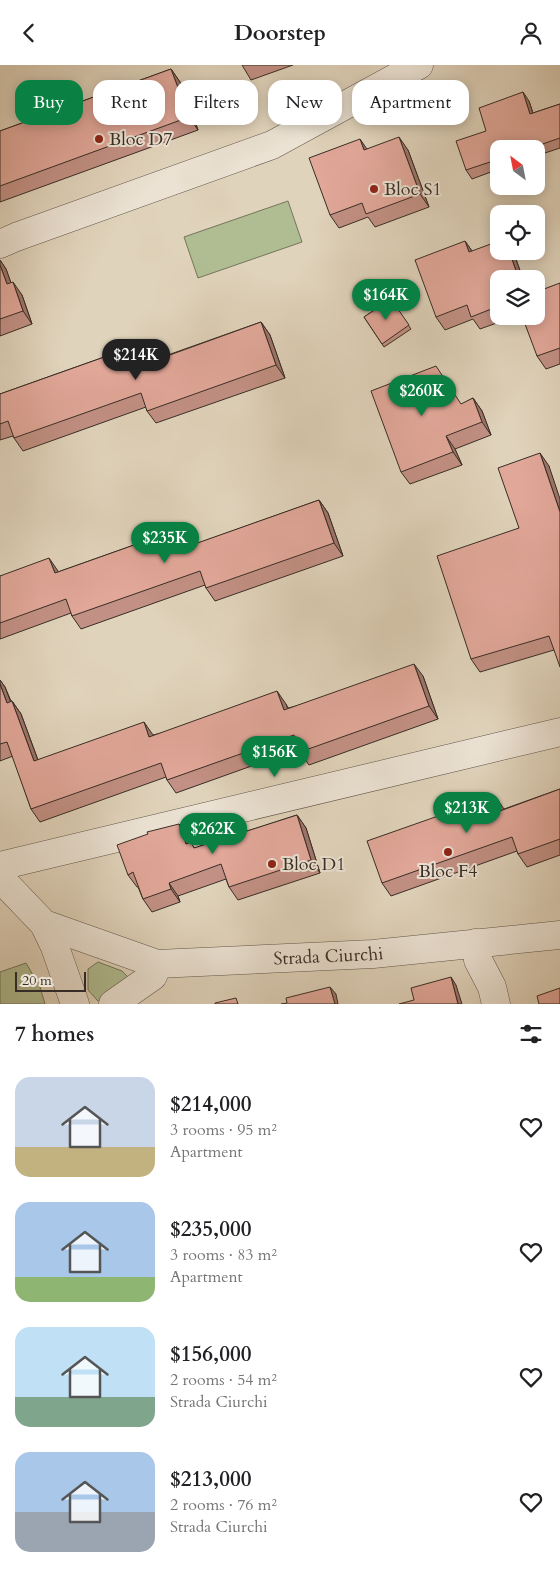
<!DOCTYPE html>
<meta charset="utf-8">
<style>
body{margin:0;font-family:Cardo,serif;background:#f6f6f6;color:#202124;height:100vh;display:flex;flex-direction:column;font-size:19px;white-space:nowrap}
*{box-sizing:border-box;margin:0}
p{font-size:16px;color:#757577}
.icon{flex:none;width:28px;height:28px;fill:none;stroke:currentColor;stroke-width:2;stroke-linecap:round;stroke-linejoin:round}
.map{position:relative;height:939px;overflow:hidden}
.drawer{display:flex;flex-direction:column;background:#fff;flex:1}
.drawer>*{flex:none}
.hud{position:absolute;left:15px;top:15px;width:530px;height:45px;display:flex;gap:10px}
.needle{width:32px;rotate:328deg}
.tools{position:absolute;left:490px;top:75px;display:grid;gap:10px}
.tools a{display:grid;place-items:center;width:55px;height:55px;border-radius:10px;background:#fff;box-shadow:0 2px 12px #0003;font-size:25px}
.scale{position:absolute;left:15px;bottom:12px;width:71px;box-sizing:border-box;padding-left:5px;border:2px solid #382d26;border-top:0;font-size:14px;line-height:18px;white-space:nowrap;color:#382d26;-webkit-text-stroke:4px #ebe2d3;paint-order:stroke}
.price{position:absolute;translate:-50% -42px;padding:0 11px;border-radius:18px;background:#0b8043;color:#fff;font-size:16px;line-height:32px;filter:drop-shadow(0 1px 2px #0008)}
.price::after{content:'';position:absolute;left:50%;top:30px;width:15px;height:11px;margin-left:-8px;background:inherit;clip-path:polygon(0 0,100% 0,50% 100%)}
.price.on{background:#222;color:#fff}
ul{padding:0;list-style:none}
li{display:flex;align-items:center;gap:15px;height:125px;padding:0 15px}
li span{display:grid;place-items:center;flex:none;width:140px;height:100px;border-radius:15px;color:#555}
li>.icon{margin-inline-start:auto}
span .icon{width:60px;height:60px;fill:#fffc;stroke-width:1}
li b{font-size:21px}
h2{display:flex;justify-content:space-between;align-items:center;height:60px;padding:0 15px;font-size:21px}
.tag{padding:0 18px;border-radius:15px;background:#fff;box-shadow:0 2px 12px #0003;font-size:18px;line-height:45px}
.tag.on{background:#0b8043;color:#fff}
header{display:flex;justify-content:space-between;align-items:center;height:65px;padding:0 15px;background:#fff;font-size:22px;font-weight:800}
.map>svg:first-child{display:block}
</style>
<header><svg class="icon" aria-label="back" viewBox="0 0 24 24"><path d="M15 5l-7 7 7 7"/></svg>Doorstep<svg class="icon" aria-label="person" viewBox="0 0 24 24"><circle cx="12" cy="8" r="4"/><path d="M4 21q1-7 8-7t8 7"/></svg></header>
<div class="map">
<svg width="560" height="939" viewBox="0 0 560 939">
<rect width="100%" height="100%" fill="#e0d3bb"/>
<filter id="stains"><feTurbulence type="fractalNoise" baseFrequency=".004" numOctaves="4"/><feColorMatrix values="0 0 0 0 .2 0 0 0 0 .09 0 0 0 0 .02 0 0 0 .5 -.17"/></filter>
<radialGradient id="worn" r=".72"><stop offset=".6" stop-color="#630" stop-opacity="0"/><stop offset="1" stop-color="#630" stop-opacity=".3"/></radialGradient>
<g fill="#b0bd92" stroke="#74755c">
<path d="M 288,136 L 302,177 L 198,213 L 184,172 Z"/>
<path d="M 98,897 L 122,906 L 131,915 L 98,936 L 88,925 L 88,904 Z"/>
<path d="M 26,898 L 40,922 L 45,939 L 0,939 L 0,907 Z"/>
</g>
<g fill="none" stroke-linecap="round" stroke-linejoin="round">
<g stroke="#62564b" stroke-width="29">
<g id="minor">
<path d="M 0,179 L 16,172 L 272,80 L 419,0"/>
<path d="M 0,801 L 560,667"/>
<path id="s1" d="M 0,813 L 44,859 L 157,899 L 373,889 L 560,870"/>
<path d="M 44,859 L 55,882 L 75,939"/>
<path d="M 476,878 L 478,895 L 492,922 L 496,939"/>
<path d="M 113,939 L 153,911 L 157,899"/>
</g>
</g>
<use href="#minor" stroke="#ebe2d3" stroke-width="28"/>
</g>
<g fill="#c29084" stroke="#382d26">
<path d="M 242,0 L 293,0 L 251,15 Z"/>
<path d="M 171,4 L 180,17 L 198,65 L 0,137 L 0,66 Z"/>
<path d="M 529,36 L 533,48 L 560,39 L 560,83 L 536,91 L 536,84 L 499,84 L 499,104 L 472,114 L 466,105 L 486,66 Z"/>
<path d="M 366,84 L 408,85 L 429,142 L 375,162 L 368,152 L 339,163 L 330,150 Z"/>
<path d="M 465,176 L 472,186 L 513,186 L 523,214 L 499,214 L 499,251 L 516,251 L 480,264 L 473,254 L 445,265 L 436,252 Z"/>
<path d="M 0,195 L 6,204 L 11,218 L 22,230 L 32,259 L 0,271 Z"/>
<path d="M 560,218 L 560,299 L 546,304 L 537,291 Z"/>
<path d="M 391,234 L 411,264 L 384,282 L 364,252 Z"/>
<path d="M 261,257 L 270,270 L 285,313 L 156,358 L 147,346 L 146,342 L 23,386 L 14,373 L 13,371 L 0,375 L 0,329 L 124,285 L 133,298 L 134,302 Z"/>
<path d="M 473,333 L 482,346 L 491,370 L 455,384 L 462,400 L 410,419 L 401,407 L 462,339 Z"/>
<path d="M 549,401 L 554,585 L 480,607 L 471,594 L 519,463 Z"/>
<path d="M 319,435 L 328,448 L 343,491 L 215,536 L 206,523 L 205,520 L 81,564 L 72,551 L 71,548 L 0,574 L 0,511 L 58,507 L 182,463 L 191,476 L 193,480 Z"/>
<path d="M 423,611 L 438,654 L 309,700 L 300,687 L 299,684 L 176,728 L 167,715 L 166,712 L 40,757 L 31,744 L 13,691 L 0,696 L 0,615 L 5,622 L 11,636 L 12,636 L 21,649 L 38,695 L 153,670 L 286,639 L 288,643 Z"/>
<path d="M 560,724 L 560,790 L 527,802 L 518,789 L 517,786 L 391,831 L 382,818 L 504,744 Z"/>
<path d="M 297,750 L 306,763 L 320,808 L 238,835 L 229,822 L 226,814 L 178,831 L 180,837 L 152,847 L 143,834 L 138,822 L 137,822 L 128,810 L 188,772 L 190,778 L 195,783 Z"/>
</g>
<g fill="#9e756b" stroke="#382d26">
<path d="M 171,4 L 180,17 L 198,65 L 189,52 Z"/>
<path d="M 523,27 L 529,36 L 536,58 L 530,49 Z"/>
<path d="M 399,72 L 408,85 L 429,142 L 420,129 Z"/>
<path d="M 360,74 L 369,87 L 364,85 Z"/>
<path d="M 465,176 L 474,189 L 469,187 Z"/>
<path d="M 509,186 L 513,186 L 523,214 L 519,214 Z"/>
<path d="M 0,195 L 6,204 L 16,232 L 7,219 L 0,200 Z"/>
<path d="M 13,217 L 22,230 L 32,259 L 23,246 Z"/>
<path d="M 261,257 L 270,270 L 285,313 L 276,300 Z"/>
<path d="M 124,285 L 133,298 L 140,317 L 131,304 Z"/>
<path d="M 473,333 L 482,346 L 491,370 L 482,357 Z"/>
<path d="M 446,371 L 455,384 L 462,400 L 453,387 Z"/>
<path d="M 540,388 L 549,401 L 560,434 L 560,447 Z"/>
<path d="M 319,435 L 328,448 L 343,491 L 334,478 Z"/>
<path d="M 182,463 L 191,476 L 198,494 L 189,481 Z"/>
<path d="M 49,493 L 58,506 L 64,521 L 55,508 Z"/>
<path d="M 414,599 L 423,611 L 438,654 L 429,641 Z"/>
<path d="M 0,615 L 5,622 L 16,651 L 7,638 L 0,619 Z"/>
<path d="M 277,626 L 286,639 L 293,658 L 284,645 Z"/>
<path d="M 12,636 L 21,649 L 43,709 L 34,696 Z"/>
<path d="M 144,657 L 153,670 L 158,685 L 149,672 Z"/>
<path d="M 495,731 L 504,744 L 509,759 L 500,746 Z"/>
<path d="M 297,750 L 306,763 L 320,808 L 311,795 Z"/>
<path d="M 179,759 L 188,772 L 195,792 L 186,779 Z"/>
<path d="M 169,818 L 178,831 L 180,837 L 171,824 Z"/>
<path d="M 451,912 L 456,920 L 462,939 L 458,939 Z"/>
<path d="M 330,922 L 336,929 L 338,939 L 335,939 Z"/>
</g>
<g fill="#e1a799" stroke="#382d26">
<path d="M 171,4 L 189,52 L 0,121 L 0,66 Z"/>
<path d="M 523,27 L 530,49 L 560,39 L 560,73 L 528,84 L 499,84 L 499,94 L 466,105 L 456,76 L 486,66 L 479,43 Z"/>
<path d="M 399,72 L 420,129 L 366,149 L 362,138 L 330,150 L 309,93 L 360,74 L 364,85 Z"/>
<path d="M 465,176 L 469,187 L 499,176 L 499,186 L 509,186 L 519,214 L 499,214 L 499,241 L 471,252 L 467,240 L 436,252 L 415,195 Z"/>
<path d="M 0,200 L 7,219 L 13,217 L 23,246 L 0,254 Z"/>
<path d="M 560,218 L 560,283 L 537,291 L 522,251 L 536,251 L 536,227 Z"/>
<path d="M 391,234 L 409,260 L 382,279 L 364,252 Z"/>
<path d="M 261,257 L 276,300 L 147,346 L 141,328 L 14,373 L 8,356 L 0,359 L 0,329 L 124,285 L 131,304 Z"/>
<path d="M 436,301 L 461,339 L 473,333 L 482,357 L 446,371 L 453,387 L 401,407 L 371,326 Z"/>
<path d="M 540,388 L 560,447 L 560,602 L 549,571 L 471,594 L 437,491 L 519,463 L 498,403 Z"/>
<path d="M 319,435 L 334,478 L 206,523 L 200,506 L 72,551 L 66,534 L 0,558 L 0,511 L 49,493 L 55,508 L 182,463 L 189,481 Z"/>
<path d="M 414,599 L 429,641 L 300,687 L 294,670 L 167,715 L 161,698 L 31,744 L 7,677 L 0,679 L 0,619 L 7,638 L 12,636 L 34,696 L 144,657 L 149,672 L 277,626 L 284,645 Z"/>
<path d="M 560,724 L 560,774 L 518,789 L 512,772 L 382,818 L 367,776 L 495,731 L 500,746 Z"/>
<path d="M 297,750 L 311,795 L 229,822 L 221,799 L 169,818 L 171,824 L 143,834 L 133,807 L 128,810 L 117,780 L 148,769 L 147,767 L 179,759 L 186,779 L 191,777 L 194,783 Z"/>
<path d="M 451,912 L 458,939 L 399,939 L 414,935 L 411,923 Z"/>
<path d="M 330,922 L 335,939 L 281,939 L 287,938 L 286,933 Z"/>
<path d="M 560,923 L 560,939 L 539,939 L 537,931 Z"/>
<path d="M 236,933 L 238,939 L 215,939 L 215,938 Z"/>
</g>
<g fill="#8f2418" stroke="#ebe2d3" stroke-width="2">
<circle cx="99" cy="74" r="5"/>
<circle cx="374" cy="124" r="5"/>
<circle cx="448" cy="787" r="5"/>
<circle cx="272" cy="799" r="5"/>
</g>
<g text-anchor="middle" stroke-width="4" stroke-linejoin="round" paint-order="stroke">
<g font-size="18" fill="#382d26" stroke="#ebe2d3" text-anchor="start">
<text x="109" y="80">Bloc D7</text>
<text x="384" y="130">Bloc S1</text>
<text x="282" y="805">Bloc D1</text>
<text x="448" y="812" text-anchor="middle">Bloc F4</text>
</g>
<g font-size="18" fill="#382d26" stroke="#ebe2d3">
<text dy="6" stroke="none"><textPath href="#s1" startOffset="355">Strada Ciurchi</textPath></text>
</g>
</g>
<rect width="100%" height="100%" filter="url(#stains)"/>
<rect width="100%" height="100%" fill="url(#worn)"/>
</svg>
<div class="tools">
<a><svg class="needle" viewBox="-14 -14 28 28"><path d="M0-13l5 13h-10z" fill="#e53935"/><path d="M0 13l5-13h-10z" fill="#757577"/></svg></a>
<a><svg class="icon" aria-label="locate" viewBox="0 0 24 24"><circle cx="12" cy="12" r="6"/><path d="M12 2v4M12 18v4M2 12h4M18 12h4"/></svg></a>
<a><svg class="icon" aria-label="layers" viewBox="0 0 24 24"><path d="M12 4l9 5-9 5-9-5zM3 14l9 5 9-5"/></svg></a>
</div>
<div class="scale">20 m</div>
<b class="price" style="left:386px;top:256px">$164K</b>
<b class="price on" style="left:136px;top:316px">$214K</b>
<b class="price" style="left:422px;top:352px">$260K</b>
<b class="price" style="left:165px;top:499px">$235K</b>
<b class="price" style="left:275px;top:713px">$156K</b>
<b class="price" style="left:467px;top:769px">$213K</b>
<b class="price" style="left:213px;top:790px">$262K</b>
<div class="hud">
<a class="tag on">Buy</a>
<a class="tag">Rent</a>
<a class="tag">Filters</a>
<a class="tag">New</a>
<a class="tag">Apartment</a>
</div>
</div>
<section class="drawer">
<h2>7 homes<svg class="icon" aria-label="filters" viewBox="0 0 24 24"><path d="M4 7h16M4 17h16"/><circle cx="9" cy="7" r="2"/><circle cx="15" cy="17" r="2"/></svg></h2>
<ul>
<li><span style="background:linear-gradient(#c9d6e8 70%,#c2b280 0)"><svg class="icon" aria-label="home" viewBox="0 0 24 24"><path d="M3 11l9-7 9 7M6 9v11h12V9"/></svg></span><div><b>$214,000</b><p>3 rooms · 95 m²</p><p>Apartment</p></div><svg class="icon" aria-label="heart" viewBox="0 0 24 24"><path d="M12 20l-8-8c-3-5 5-10 8-4 3-6 11-1 8 4z"/></svg></li>
<li><span style="background:linear-gradient(#a9c7e8 75%,#8fb573 0)"><svg class="icon" aria-label="home" viewBox="0 0 24 24"><path d="M3 11l9-7 9 7M6 9v11h12V9"/></svg></span><div><b>$235,000</b><p>3 rooms · 83 m²</p><p>Apartment</p></div><svg class="icon" aria-label="heart" viewBox="0 0 24 24"><path d="M12 20l-8-8c-3-5 5-10 8-4 3-6 11-1 8 4z"/></svg></li>
<li><span style="background:linear-gradient(#bfe0f5 70%,#7fa58c 0)"><svg class="icon" aria-label="home" viewBox="0 0 24 24"><path d="M3 11l9-7 9 7M6 9v11h12V9"/></svg></span><div><b>$156,000</b><p>2 rooms · 54 m²</p><p>Strada Ciurchi</p></div><svg class="icon" aria-label="heart" viewBox="0 0 24 24"><path d="M12 20l-8-8c-3-5 5-10 8-4 3-6 11-1 8 4z"/></svg></li>
<li><span style="background:linear-gradient(#a9c7e8 60%,#9aa5b1 0)"><svg class="icon" aria-label="home" viewBox="0 0 24 24"><path d="M3 11l9-7 9 7M6 9v11h12V9"/></svg></span><div><b>$213,000</b><p>2 rooms · 76 m²</p><p>Strada Ciurchi</p></div><svg class="icon" aria-label="heart" viewBox="0 0 24 24"><path d="M12 20l-8-8c-3-5 5-10 8-4 3-6 11-1 8 4z"/></svg></li>
</ul>
</section>
